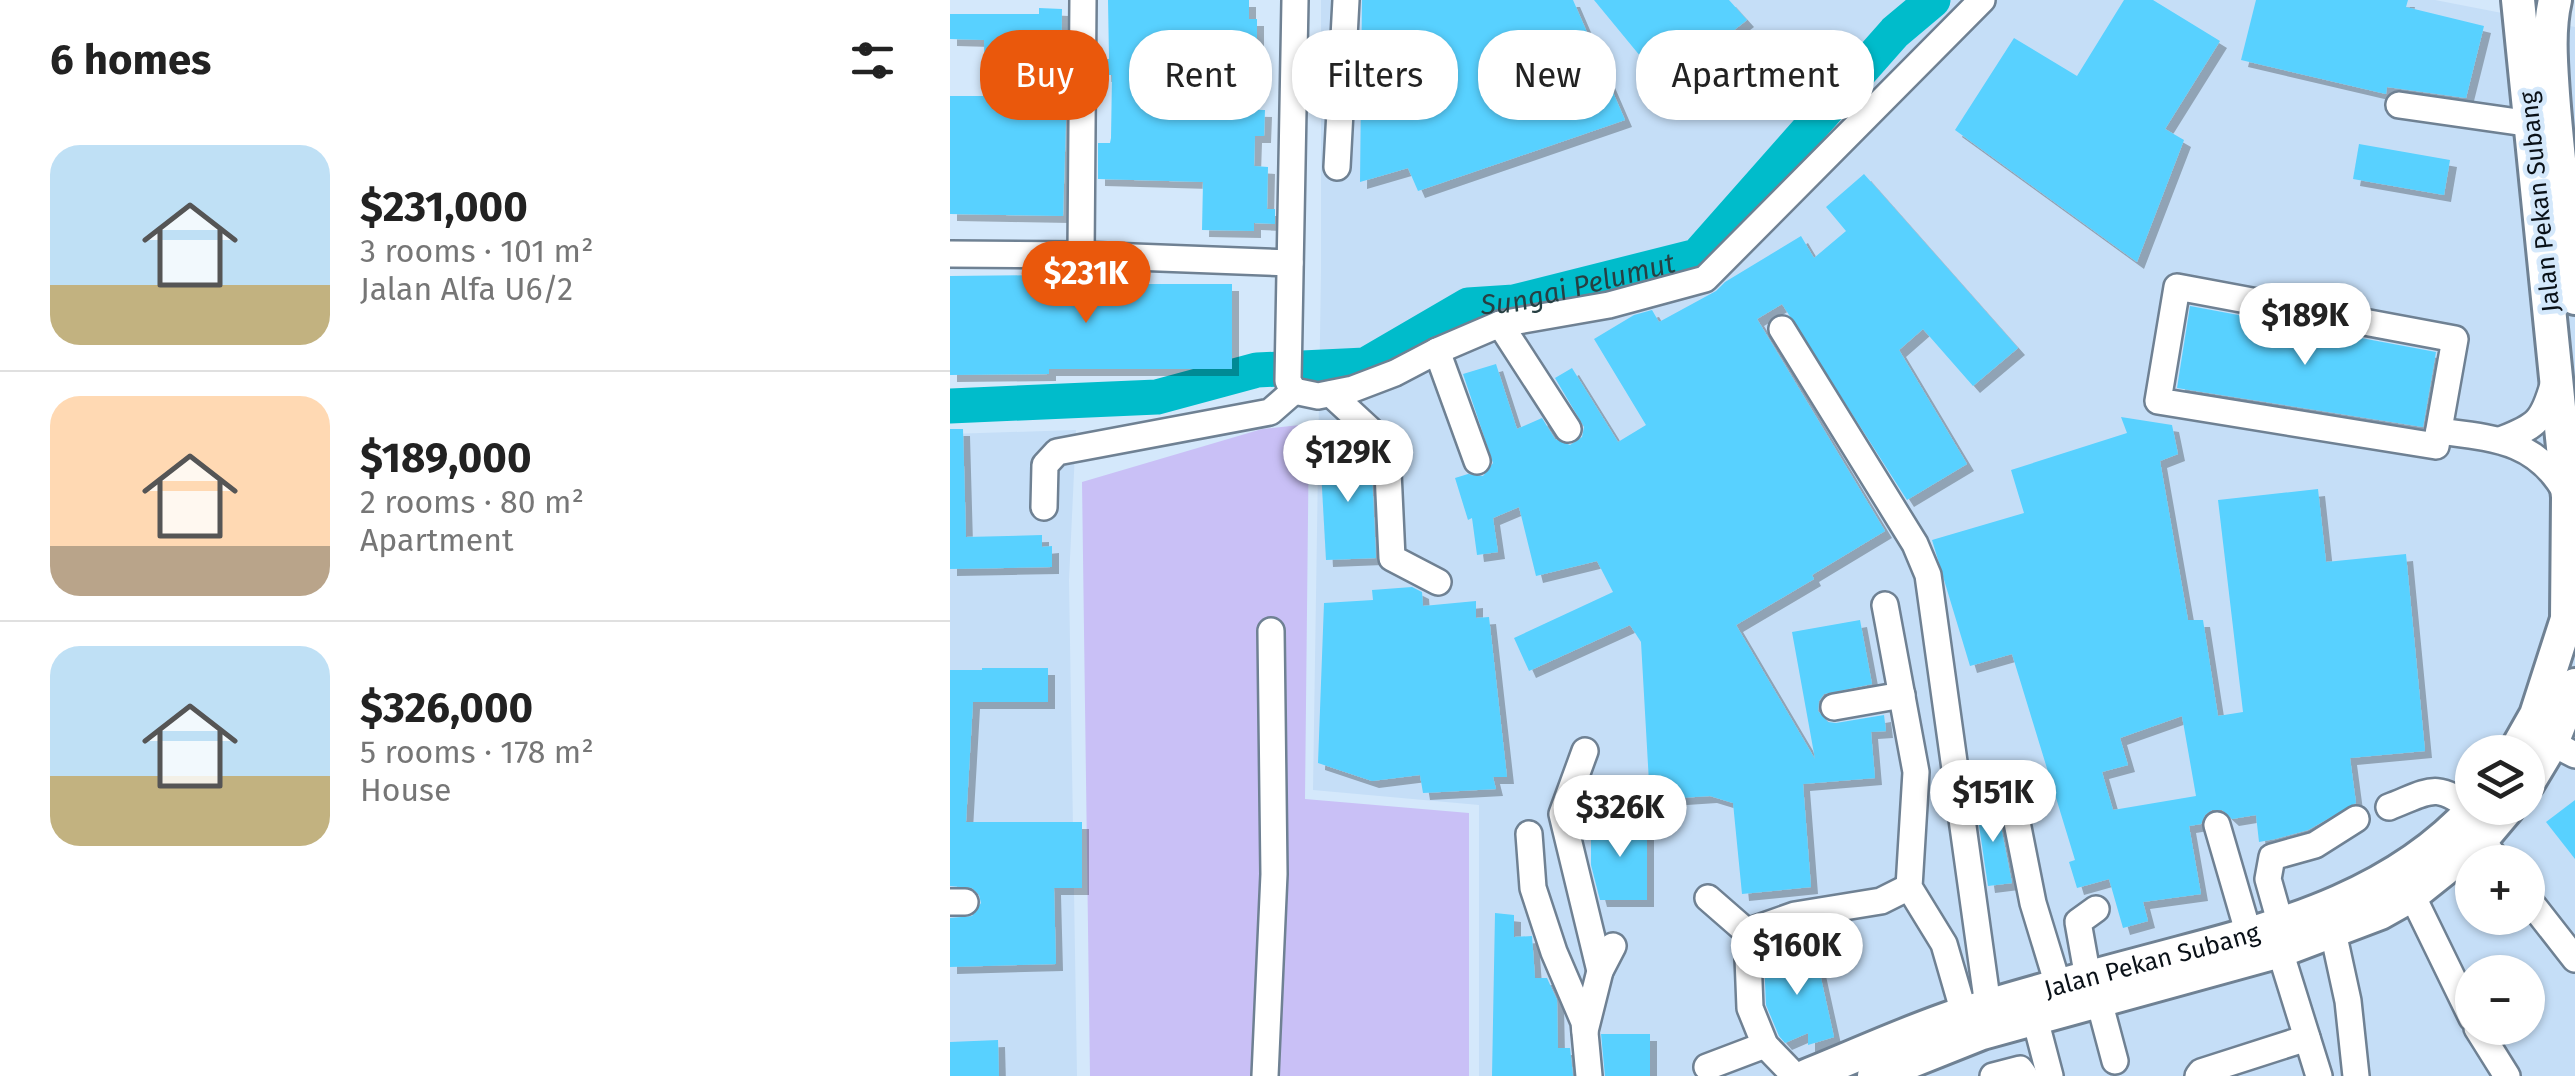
<!DOCTYPE html>
<meta charset="utf-8">
<style>
body{margin:0;font-family:"Fira Sans",sans-serif;background:#f6f6f6;color:#222;height:100vh;display:flex;flex-direction:column;font-size:38px;white-space:nowrap}
*{box-sizing:border-box;margin:0}
p{font-size:32px;color:#767676}
.icon{flex:none;width:55px;height:55px;fill:none;stroke:currentColor;stroke-width:2;stroke-linecap:round;stroke-linejoin:round}
.map{position:relative;flex:1;overflow:hidden}
.panel{display:flex;flex-direction:column;background:#fff;width:950px}
.panel>*{flex:none}
.hud{position:absolute;left:30px;top:30px;width:950px;height:90px;display:flex;gap:20px}
.controls{position:absolute;left:1505px;top:735px;display:grid;gap:20px}
.controls a{display:grid;place-items:center;width:90px;height:90px;border-radius:50%;background:#fff;box-shadow:0 2px 8px #0004;font-size:50px}
.price{position:absolute;translate:-50% -85px;padding:0 22px;border-radius:35px;background:#fff;color:#222;font-size:32px;line-height:65px;filter:drop-shadow(0 2px 5px #0008)}
.price::after{content:'';position:absolute;left:50%;top:60px;width:30px;height:22px;margin-left:-15px;background:inherit;clip-path:polygon(0 0,100% 0,50% 100%)}
.price.selected{background:#ea580c;color:#fff}
ul{padding:0;list-style:none}
li{display:flex;align-items:center;gap:30px;height:250px;padding:0 50px}
li+li{border-top:2px solid #e0e0e0}
li span{display:grid;place-items:center;flex:none;width:280px;height:200px;border-radius:30px;color:#555}
li>.icon{margin-inline-start:auto}
span .icon{width:120px;height:120px;fill:#fffc;stroke-width:1}
li b{font-size:42px}
h2{display:flex;justify-content:space-between;align-items:center;height:120px;padding:0 50px;font-size:42px}
.chip{padding:0 35px;border-radius:40px;background:#fff;box-shadow:0 2px 8px #0004;font-size:35px;line-height:90px}
.chip.selected{background:#ea580c;color:#fff}
main{display:flex;flex:1;min-height:0}
.map>svg:first-child{display:block}
</style>
<main>
<section class="panel">
<h2>6 homes<svg class="icon" aria-label="filters" viewBox="0 0 24 24"><path d="M4 7h16M4 17h16"/><circle cx="9" cy="7" r="2"/><circle cx="15" cy="17" r="2"/></svg></h2>
<ul>
<li><span style="background:linear-gradient(#bfe0f5 70%,#c2b280 0)"><svg class="icon" aria-label="home" viewBox="0 0 24 24"><path d="M3 11l9-7 9 7M6 9v11h12V9"/></svg></span><div><b>$231,000</b><p>3 rooms · 101 m²</p><p>Jalan Alfa U6/2</p></div></li>
<li><span style="background:linear-gradient(#ffd9b3 75%,#b9a48a 0)"><svg class="icon" aria-label="home" viewBox="0 0 24 24"><path d="M3 11l9-7 9 7M6 9v11h12V9"/></svg></span><div><b>$189,000</b><p>2 rooms · 80 m²</p><p>Apartment</p></div></li>
<li><span style="background:linear-gradient(#bfe0f5 65%,#c2b280 0)"><svg class="icon" aria-label="home" viewBox="0 0 24 24"><path d="M3 11l9-7 9 7M6 9v11h12V9"/></svg></span><div><b>$326,000</b><p>5 rooms · 178 m²</p><p>House</p></div></li>
</ul>
</section>
<div class="map">
<svg width="1625" height="1076" viewBox="0 0 1625 1076">
<defs>
<filter id="shadow"><feDropShadow dx="7" dy="7" stdDeviation="0" flood-color="#0004"/></filter>
</defs>
<rect width="100%" height="100%" fill="#d4e8fb"/>
<g fill="#c5def7" fill-rule="evenodd">
<path d="M 371,0 L 1485,0 L 1625,27 L 1625,1076 L 529,1076 L 529,805 L 363,790 L 371,272 ZM 1522,752 L 1578,752 L 1578,808 L 1522,808 ZM 1522,862 L 1578,862 L 1578,918 L 1522,918 ZM 1522,972 L 1578,972 L 1578,1028 L 1522,1028 Z"/>
<path d="M 126,430 L 119,580 L 127,1076 L 0,1076 L 0,434 Z"/>
</g>
<path fill="#c9c0f6" d="M 359,424 L 355,799 L 519,813 L 519,1076 L 140,1076 L 132,482 L 312,429 Z"/>
<g fill="none" stroke-linecap="round" stroke-linejoin="round">
<path stroke="#00bccb" stroke-width="35" id="s1" d="M 0,406 L 207,397 L 307,370 L 415,365 L 518,305 L 564,302 L 747,256 L 945,32 L 983,0"/>
</g>
<g fill="#58d1ff" fill-rule="evenodd" filter="url(#shadow)">
<path d="M 158,0 L 299,0 L 299,19 L 307,19 L 307,43 L 272,43 L 271,109 L 315,110 L 314,136 L 305,136 L 304,166 L 318,167 L 317,209 L 325,209 L 325,224 L 304,223 L 304,231 L 252,230 L 253,182 L 148,179 L 148,143 L 160,143 L 161,138 L 162,75 L 154,75 L 154,59 L 159,59 ZM 207,78 L 246,78 L 246,109 L 208,108 Z"/>
<path d="M 412,0 L 623,0 L 675,120 L 468,191 L 458,168 L 410,182 Z"/>
<path d="M 644,0 L 779,0 L 797,20 L 714,85 Z"/>
<path d="M 1174,0 L 1203,0 L 1270,41 L 1215,129 L 1234,140 L 1187,262 L 1005,130 L 1064,38 L 1127,76 Z"/>
<path d="M 1306,0 L 1458,0 L 1456,7 L 1534,26 L 1516,98 L 1437,87 L 1436,94 L 1291,60 Z"/>
<path d="M 89,8 L 112,9 L 111,70 L 114,70 L 116,120 L 113,216 L 0,214 L 0,96 L 35,96 L 34,40 L 0,39 L 0,14 L 89,14 Z"/>
<path d="M 1409,144 L 1500,160 L 1494,195 L 1403,179 Z"/>
<path d="M 914,174 L 1068,348 L 1023,386 L 973,329 L 949,350 L 1017,464 L 957,500 L 832,304 L 807,319 L 935,531 L 862,575 L 864,579 L 786,625 L 865,759 L 842,632 L 910,620 L 922,684 L 874,694 L 869,701 L 868,711 L 878,722 L 886,723 L 934,715 L 936,731 L 921,732 L 925,778 L 853,784 L 861,887 L 792,894 L 783,803 L 760,796 L 700,800 L 691,642 L 680,625 L 579,671 L 564,638 L 663,592 L 647,561 L 586,576 L 569,507 L 543,518 L 548,552 L 527,555 L 522,518 L 518,520 L 505,478 L 518,474 L 533,476 L 543,463 L 513,374 L 546,364 L 567,429 L 592,418 L 605,439 L 620,445 L 632,437 L 634,427 L 605,378 L 622,368 L 668,442 L 696,425 L 644,339 L 684,315 L 702,310 L 709,322 L 766,291 L 775,282 L 851,236 L 864,258 L 896,231 L 876,207 Z"/>
<path d="M 98,275 L 98,284 L 282,284 L 282,369 L 99,369 L 99,374 L 0,375 L 0,276 Z"/>
<path d="M 1240,306 L 1486,352 L 1473,427 L 1227,388 Z"/>
<path d="M 1171,417 L 1222,425 L 1228,454 L 1210,461 L 1238,620 L 1253,620 L 1268,716 L 1293,712 L 1268,500 L 1368,489 L 1376,562 L 1456,554 L 1475,751 L 1400,758 L 1406,803 L 1358,830 L 1325,839 L 1309,842 L 1306,815 L 1282,819 L 1272,810 L 1262,810 L 1255,815 L 1251,824 L 1239,826 L 1251,894 L 1193,902 L 1198,921 L 1173,928 L 1159,879 L 1127,888 L 1119,862 L 1125,860 L 1062,654 L 1020,666 L 982,540 L 1074,513 L 1061,470 L 1177,433 ZM 1232,716 L 1246,796 L 1163,810 L 1152,772 L 1178,765 L 1170,738 Z"/>
<path d="M 0,429 L 13,429 L 16,537 L 92,535 L 92,547 L 102,546 L 102,567 L 0,569 Z"/>
<path d="M 417,449 L 421,454 L 426,558 L 376,560 L 370,452 Z"/>
<path d="M 462,587 L 472,592 L 473,606 L 526,601 L 526,618 L 539,617 L 557,777 L 543,777 L 546,789 L 473,793 L 470,775 L 422,781 L 368,763 L 374,603 L 423,600 L 422,590 Z"/>
<path d="M 32,668 L 98,668 L 98,702 L 23,702 L 16,822 L 132,822 L 132,888 L 104,888 L 106,964 L 0,967 L 0,918 L 22,916 L 31,903 L 29,895 L 22,888 L 0,886 L 0,670 L 32,670 Z"/>
<path d="M 1625,800 L 1625,859 L 1596,822 Z"/>
<path d="M 1046,801 L 1062,883 L 1038,886 L 1026,805 Z"/>
<path d="M 641,822 L 697,822 L 697,900 L 650,900 L 641,865 Z"/>
<path d="M 545,913 L 564,915 L 564,937 L 582,936 L 585,978 L 597,978 L 607,1000 L 608,1048 L 620,1048 L 623,1076 L 542,1076 Z"/>
<path d="M 865,951 L 884,1037 L 858,1045 L 858,1033 L 835,1043 L 829,1036 L 816,1005 L 814,958 Z"/>
<path d="M 651,1034 L 700,1034 L 700,1076 L 655,1076 Z"/>
<path d="M 48,1040 L 49,1076 L 0,1076 L 0,1042 Z"/>
</g>
<g fill="none" stroke-linecap="round" stroke-linejoin="round">
<g stroke="#6f8193" stroke-width="30">
<g id="minor">
<path d="M 345,0 L 338,381 L 344,391 L 368,396 L 403,389 L 445,373 L 487,351 L 550,324 L 659,305 L 755,279 L 1032,0"/>
<path d="M 1449,105 L 1582,124"/>
<path d="M 387,167 L 396,0"/>
<path d="M 0,254 L 131,255 L 340,263"/>
<path d="M 131,255 L 133,0"/>
<path d="M 1227,287 L 1505,339 L 1486,446 L 1208,401 Z"/>
<path d="M 550,324 L 618,429"/>
<path d="M 832,329 L 965,544 L 978,575 L 1038,1006"/>
<path d="M 487,351 L 527,461"/>
<path d="M 381,394 L 433,442 L 437,450 L 442,558 L 488,582"/>
<path d="M 1489,431 C 1543,438 1587,440 1616,493"/>
<path d="M 1553,439 C 1587,426 1593,420 1603,385"/>
<path d="M 94,507 L 95,465 L 107,452 L 320,412 L 344,391"/>
<path d="M 935,605 L 966,772 L 959,887 L 994,944 L 1014,1013"/>
<path d="M 884,707 L 952,695"/>
<path d="M 1602,743 L 1625,755"/>
<path d="M 635,751 L 612,814 L 650,971"/>
<path d="M 1061,792 L 1083,903 L 1108,985"/>
<path d="M 1439,807 C 1480,791 1486,781 1522,810"/>
<path d="M 1267,825 L 1299,935"/>
<path d="M 579,834 L 583,888 L 604,952 L 634,1022 L 639,1076"/>
<path d="M 1531,840 L 1549,862"/>
<path d="M 1462,895 L 1522,1018"/>
<path d="M 758,898 L 797,932 L 845,915 L 931,901 L 959,887"/>
<path d="M 1578,899 L 1625,959"/>
<path d="M 0,902 L 15,902"/>
<path d="M 1331,925 L 1318,879 L 1322,857 L 1365,845 L 1406,819"/>
<path d="M 797,932 L 800,1008 L 815,1045 L 845,1076"/>
<path d="M 1383,932 L 1398,1001 L 1406,1076"/>
<path d="M 1330,951 L 1369,1076"/>
<path d="M 1138,978 L 1128,922 L 1146,909"/>
<path d="M 1149,1001 L 1165,1061"/>
<path d="M 1085,1019 L 1100,1076"/>
<path d="M 1527,1028 L 1557,1076"/>
<path d="M 635,1031 L 650,971 L 663,946"/>
<path d="M 757,1067 L 815,1045"/>
<path d="M 315,1076 L 324,874 L 321,631"/>
<path d="M 1043,1076 L 1070,1069 L 1075,1076"/>
<path d="M 1248,1076 L 1251,1072 L 1357,1038"/>
</g>
</g>
<g stroke="#6f8193" stroke-width="38">
<g id="major">
<path d="M 1605,0 C 1598,30 1601,64 1603,94 C 1608,162 1617,230 1625,298"/>
<path d="M 1565,752 L 1586,715 L 1617,619 L 1618,497 L 1568,0"/>
<path d="M 1578,783 L 1602,743 L 1625,685"/>
<path id="s2" d="M 856,1076 C 909,1055 963,1029 1018,1012 C 1088,990 1159,972 1230,953 C 1338,925 1447,893 1524,808"/>
<path d="M 924,1076 L 1032,1033 L 1330,951 L 1430,913 L 1462,895 L 1531,840 L 1558,808"/>
</g>
</g>
<use href="#minor" stroke="#fff" stroke-width="25"/>
<use href="#major" stroke="#fff" stroke-width="32"/>
</g>
<g text-anchor="middle" stroke-width="9" stroke-linejoin="round" paint-order="stroke">
<g font-size="25" fill="#0a1118" stroke="#d4e8fb">
<text transform="translate(1589 202) rotate(-96)" y="9">Jalan Pekan Subang</text>
<text dy="9" stroke="none"><textPath href="#s2" startOffset="365">Jalan Pekan Subang</textPath></text>
</g>
<g font-size="28" font-style="italic" fill="#263f42" stroke="#d4e8fb">
<text dy="10" stroke="none"><textPath href="#s1" startOffset="650">Sungai Pelumut</textPath></text>
</g>
</g>
</svg>
<div class="controls">
<a><svg class="icon" aria-label="layers" viewBox="0 0 24 24"><path d="M12 4l9 5-9 5-9-5zM3 14l9 5 9-5"/></svg></a>
<a>+</a>
<a>−</a>
</div>
<b class="price selected" style="left:136px;top:326px">$231K</b>
<b class="price" style="left:1355px;top:368px">$189K</b>
<b class="price" style="left:398px;top:505px">$129K</b>
<b class="price" style="left:1043px;top:845px">$151K</b>
<b class="price" style="left:670px;top:860px">$326K</b>
<b class="price" style="left:847px;top:998px">$160K</b>
<div class="hud">
<a class="chip selected">Buy</a>
<a class="chip">Rent</a>
<a class="chip">Filters</a>
<a class="chip">New</a>
<a class="chip">Apartment</a>
</div>
</div>
</main>
